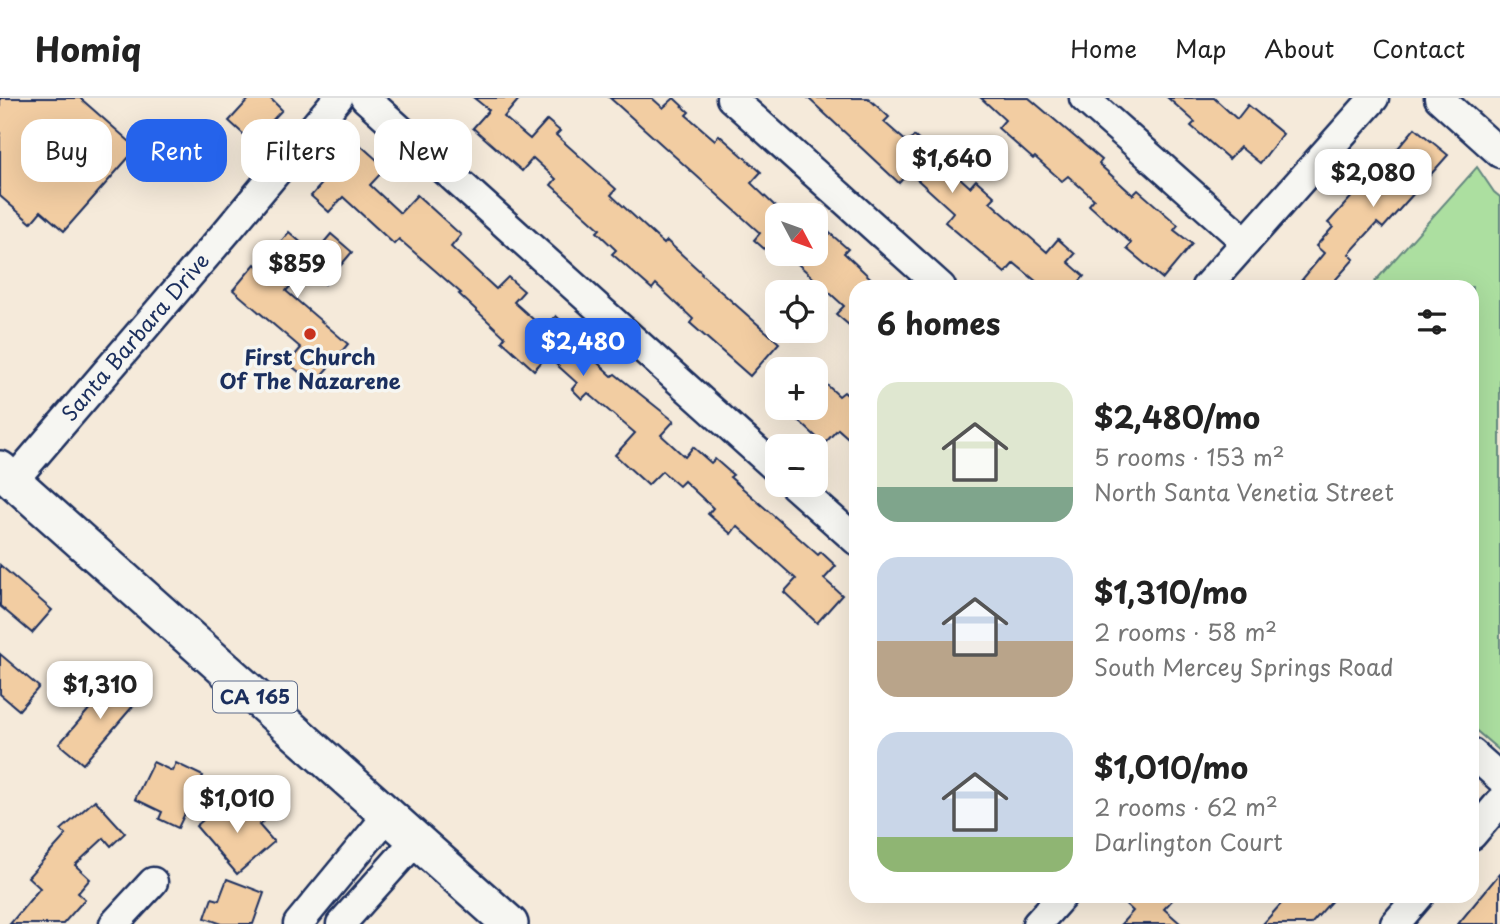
<!DOCTYPE html>
<meta charset="utf-8">
<style>
body{margin:0;font-family:"Playpen Sans",sans-serif;background:#f2f2f2;color:#222;height:100vh;display:flex;flex-direction:column;font-size:26px;white-space:nowrap}
*{box-sizing:border-box;margin:0}
p{font-size:23px;color:#767676}
.icon{flex:none;width:38px;height:38px;fill:none;stroke:currentColor;stroke-width:2;stroke-linecap:round;stroke-linejoin:round}
.map{position:relative;flex:1;overflow:hidden}
.details{position:absolute;left:849px;top:182px;width:630px;height:623px;display:flex;flex-direction:column;background:#fff;border-radius:21px;box-shadow:0 7px 28px #0002}
.details>*{flex:none}
.guide{position:absolute;left:21px;top:21px;width:665px;height:63px;display:flex;gap:14px}
.needle{width:46px;rotate:131deg}
.fabs{position:absolute;left:765px;top:105px;display:grid;gap:14px}
.fabs a{display:grid;place-items:center;width:63px;height:63px;border-radius:14px;background:#fff;box-shadow:0 7px 28px #0002;font-size:35px}
.price{position:absolute;translate:-50% -60px;padding:0 16px;border-radius:14px;background:#fff;color:#222;font-size:23px;line-height:46px;filter:drop-shadow(0 2px 4px #0008)}
.price::after{content:'';position:absolute;left:50%;top:42px;width:21px;height:16px;margin-left:-10px;background:inherit;clip-path:polygon(0 0,100% 0,50% 100%)}
.price.active{background:#2563eb;color:#fff}
ul{padding:0;list-style:none}
li{display:flex;align-items:center;gap:21px;height:175px;padding:0 28px}
li span{display:grid;place-items:center;flex:none;width:196px;height:140px;border-radius:21px;color:#555}
li>.icon{margin-inline-start:auto}
span .icon{width:84px;height:84px;fill:#fffc;stroke-width:1}
li b{font-size:30px}
h2{display:flex;justify-content:space-between;align-items:center;height:84px;padding:0 28px;font-size:30px}
.chip{padding:0 24px;border-radius:21px;background:#fff;box-shadow:0 7px 28px #0002;font-size:24px;line-height:63px}
.chip.active{background:#2563eb;color:#fff}
header{display:flex;align-items:center;gap:42px;box-sizing:border-box;height:98px;padding:0 35px;background:#fff;border-bottom:2px solid #e0e0e0}
header strong{font-size:33px}
nav{display:flex;gap:38px;margin-inline-start:auto;font-size:24px}
.map>svg:first-child{display:block}
</style>
<header>
<strong>Homiq</strong>
<nav><a>Home</a><a>Map</a><a>About</a><a>Contact</a></nav>
</header>
<div class="map">
<svg width="1500" height="826" viewBox="0 0 1500 826">
<rect width="100%" height="100%" fill="#f5eada"/>
<filter id="ink" filterUnits="userSpaceOnUse"><feTurbulence type="fractalNoise" baseFrequency=".0143" numOctaves="2"/><feDisplacementMap in="SourceGraphic" scale="14" xChannelSelector="R" yChannelSelector="G"/><feConvolveMatrix kernelMatrix="1 2 1 2 8 2 1 2 1" color-interpolation-filters="sRGB"/></filter>
<g filter="url(#ink)">
<path fill="#acdfa0" stroke="#64877f" stroke-width="2" d="M 1477,69 L 1494,94 L 1500,99 L 1500,653 L 1472,629 L 1472,189 L 1370,189 Z"/>
<g fill="#f2cda2" stroke="#1b2f5e" stroke-width="2">
<path d="M 0,0 L 80,0 L 137,50 L 64,133 L 41,113 L 31,125 L 0,98 Z"/>
<path d="M 250,0 L 270,0 L 282,12 L 252,44 L 229,23 Z"/>
<path d="M 474,0 L 520,0 L 504,19 L 530,41 L 547,22 L 560,33 L 556,37 L 616,91 L 611,97 L 664,146 L 667,143 L 702,175 L 701,176 L 779,245 L 750,278 L 690,225 L 693,221 L 656,186 L 652,191 L 612,156 L 616,152 L 597,134 L 600,131 L 551,87 L 556,81 L 533,60 L 522,73 L 473,30 L 489,12 Z"/>
<path d="M 610,0 L 652,0 L 663,10 L 674,0 L 689,14 L 686,17 L 715,42 L 719,37 L 761,74 L 751,85 L 777,110 L 777,162 L 754,142 L 760,135 Z"/>
<path d="M 808,0 L 868,0 L 889,19 L 884,24 L 908,45 L 914,38 L 970,89 L 976,82 L 995,99 L 990,104 L 1047,154 L 1058,141 L 1075,156 L 1068,164 L 1084,178 L 1075,189 L 1043,189 L 1014,165 L 1005,175 L 945,124 L 953,114 L 909,74 L 899,85 Z"/>
<path d="M 981,0 L 1029,0 L 1102,62 L 1099,66 L 1133,97 L 1138,92 L 1178,127 L 1174,132 L 1192,146 L 1163,181 L 1127,151 L 1131,145 L 1089,107 L 1094,101 L 1068,78 L 1062,83 L 1035,59 L 1033,61 L 998,30 L 1005,22 Z"/>
<path d="M 1168,0 L 1214,0 L 1237,21 L 1248,7 L 1283,36 L 1260,65 L 1240,49 L 1229,61 L 1191,28 L 1195,24 Z"/>
<path d="M 1415,30 L 1448,57 L 1383,130 L 1377,125 L 1349,156 L 1354,161 L 1329,189 L 1296,189 L 1324,155 L 1316,148 L 1333,129 L 1328,125 L 1364,85 L 1374,95 L 1403,64 L 1393,56 Z"/>
<path d="M 358,45 L 386,70 L 370,87 L 400,115 L 417,97 L 461,137 L 451,149 L 496,191 L 508,179 L 524,193 L 514,204 L 544,231 L 556,218 L 592,251 L 588,256 L 612,278 L 615,276 L 674,323 L 661,337 L 685,359 L 693,349 L 711,365 L 715,361 L 733,377 L 730,379 L 818,457 L 821,454 L 836,468 L 824,481 L 842,497 L 817,525 L 784,494 L 796,481 L 737,428 L 731,436 L 708,416 L 713,410 L 684,383 L 679,388 L 662,373 L 648,387 L 615,357 L 635,335 L 588,295 L 582,301 L 572,291 L 577,285 L 547,258 L 534,272 L 502,243 L 505,239 L 459,196 L 461,195 L 399,141 L 394,146 L 343,99 L 329,114 L 311,98 Z"/>
<path d="M 816,123 L 848,151 L 844,155 L 880,189 L 856,189 L 856,233 L 836,216 L 844,208 L 787,156 L 816,156 Z"/>
<path d="M 289,134 L 314,156 L 331,136 L 352,154 L 325,186 L 306,170 L 286,193 L 348,246 L 314,286 L 288,265 L 301,250 L 233,192 L 255,166 L 259,170 Z"/>
<path d="M 816,277 L 839,298 L 844,294 L 856,305 L 856,347 L 838,331 L 824,346 L 785,310 L 816,310 Z"/>
<path d="M 0,467 L 52,512 L 32,535 L 0,508 Z"/>
<path d="M 0,556 L 39,589 L 19,612 L 0,596 Z"/>
<path d="M 117,579 L 140,600 L 83,666 L 59,646 Z"/>
<path d="M 153,664 L 172,673 L 176,665 L 203,678 L 178,730 L 159,721 L 162,714 L 135,701 Z"/>
<path d="M 246,699 L 266,721 L 259,727 L 274,744 L 237,776 L 196,728 L 214,713 L 221,721 Z"/>
<path d="M 95,702 L 125,735 L 111,748 L 104,740 L 75,767 L 90,781 L 78,795 L 85,801 L 63,826 L 10,826 L 40,790 L 28,779 L 66,737 L 61,732 Z"/>
<path d="M 1500,775 L 1500,826 L 1458,826 L 1482,797 Z"/>
<path d="M 227,781 L 264,795 L 253,826 L 222,826 L 205,820 L 212,800 L 219,802 Z"/>
<path d="M 1117,798 L 1176,798 L 1164,811 L 1181,826 L 1121,826 L 1133,813 Z"/>
<path d="M 1288,798 L 1336,798 L 1311,826 L 1263,826 Z"/>
</g>
<g fill="none" stroke-linecap="round" stroke-linejoin="round">
<g stroke="#1b2f5e" stroke-width="33">
<g id="minor">
<path d="M 365,0 L 777,371"/>
<path d="M 731,0 L 941,189"/>
<path d="M 1084,0 L 1246,144"/>
<path d="M 1439,0 L 1500,55"/>
<path d="M 1206,189 L 1374,0"/>
<path id="s1" d="M 13,383 L 228,132 L 338,0"/>
<path d="M 794,387 L 856,442"/>
<path d="M 1472,655 L 1500,680"/>
<path d="M 1472,737 L 1500,704"/>
<path d="M 114,826 L 153,784"/>
<path d="M 298,826 L 388,717"/>
<path d="M 341,826 L 416,742"/>
<path d="M 1037,826 L 1062,798"/>
<path d="M 1395,826 L 1419,798"/>
</g>
</g>
<g stroke="#1b2f5e" stroke-width="40">
<path id="major" d="M 0,371 L 510,826"/>
</g>
<use href="#minor" stroke="#f6f6f2" stroke-width="28"/>
<use href="#major" stroke="#f6f6f2" stroke-width="35"/>
</g>
</g>
<circle fill="#c8321e" stroke="#f6f6f2" stroke-width="2.5" cx="310" cy="236" r="7"/>
<g text-anchor="middle" stroke-width="7" stroke-linejoin="round" paint-order="stroke">
<rect fill="#f6f6f2" stroke="#5d6b8a" stroke-width="2" x="213" y="583.5" width="84" height="31" rx="5"/>
<g font-size="19" font-weight="bold" fill="#1b2f5e">
<text x="255" y="606">CA 165</text>
</g>
<g font-size="21" fill="#1b2f5e" stroke="#f6f6f2">
<text dy="7" stroke="none"><textPath href="#s1" startOffset="189">Santa Barbara Drive</textPath></text>
</g>
<g font-size="21" font-weight="bold" fill="#1b2f5e" stroke="#f6f6f2">
<text x="310" y="267">First Church<tspan x="310" dy="24">Of The Nazarene</tspan></text>
</g>
</g>
</svg>
<div class="fabs">
<a><svg class="needle" viewBox="-14 -14 28 28"><path d="M0-13l5 13h-10z" fill="#e53935"/><path d="M0 13l5-13h-10z" fill="#767676"/></svg></a>
<a><svg class="icon" aria-label="locate" viewBox="0 0 24 24"><circle cx="12" cy="12" r="6"/><path d="M12 2v4M12 18v4M2 12h4M18 12h4"/></svg></a>
<a>+</a>
<a>−</a>
</div>
<b class="price" style="left:952px;top:97px">$1,640</b>
<b class="price" style="left:1373px;top:111px">$2,080</b>
<b class="price" style="left:297px;top:202px">$859</b>
<b class="price active" style="left:583px;top:280px">$2,480</b>
<b class="price" style="left:100px;top:623px">$1,310</b>
<b class="price" style="left:237px;top:737px">$1,010</b>
<div class="guide">
<a class="chip">Buy</a>
<a class="chip active">Rent</a>
<a class="chip">Filters</a>
<a class="chip">New</a>
</div>
<section class="details">
<h2>6 homes<svg class="icon" aria-label="filters" viewBox="0 0 24 24"><path d="M4 7h16M4 17h16"/><circle cx="9" cy="7" r="2"/><circle cx="15" cy="17" r="2"/></svg></h2>
<ul>
<li><span style="background:linear-gradient(#dfe7d0 75%,#7fa58c 0)"><svg class="icon" aria-label="home" viewBox="0 0 24 24"><path d="M3 11l9-7 9 7M6 9v11h12V9"/></svg></span><div><b>$2,480/mo</b><p>5 rooms · 153 m²</p><p>North Santa Venetia Street</p></div></li>
<li><span style="background:linear-gradient(#c9d6e8 60%,#b9a48a 0)"><svg class="icon" aria-label="home" viewBox="0 0 24 24"><path d="M3 11l9-7 9 7M6 9v11h12V9"/></svg></span><div><b>$1,310/mo</b><p>2 rooms · 58 m²</p><p>South Mercey Springs Road</p></div></li>
<li><span style="background:linear-gradient(#c9d6e8 75%,#8fb573 0)"><svg class="icon" aria-label="home" viewBox="0 0 24 24"><path d="M3 11l9-7 9 7M6 9v11h12V9"/></svg></span><div><b>$1,010/mo</b><p>2 rooms · 62 m²</p><p>Darlington Court</p></div></li>
</ul>
</section>
</div>
